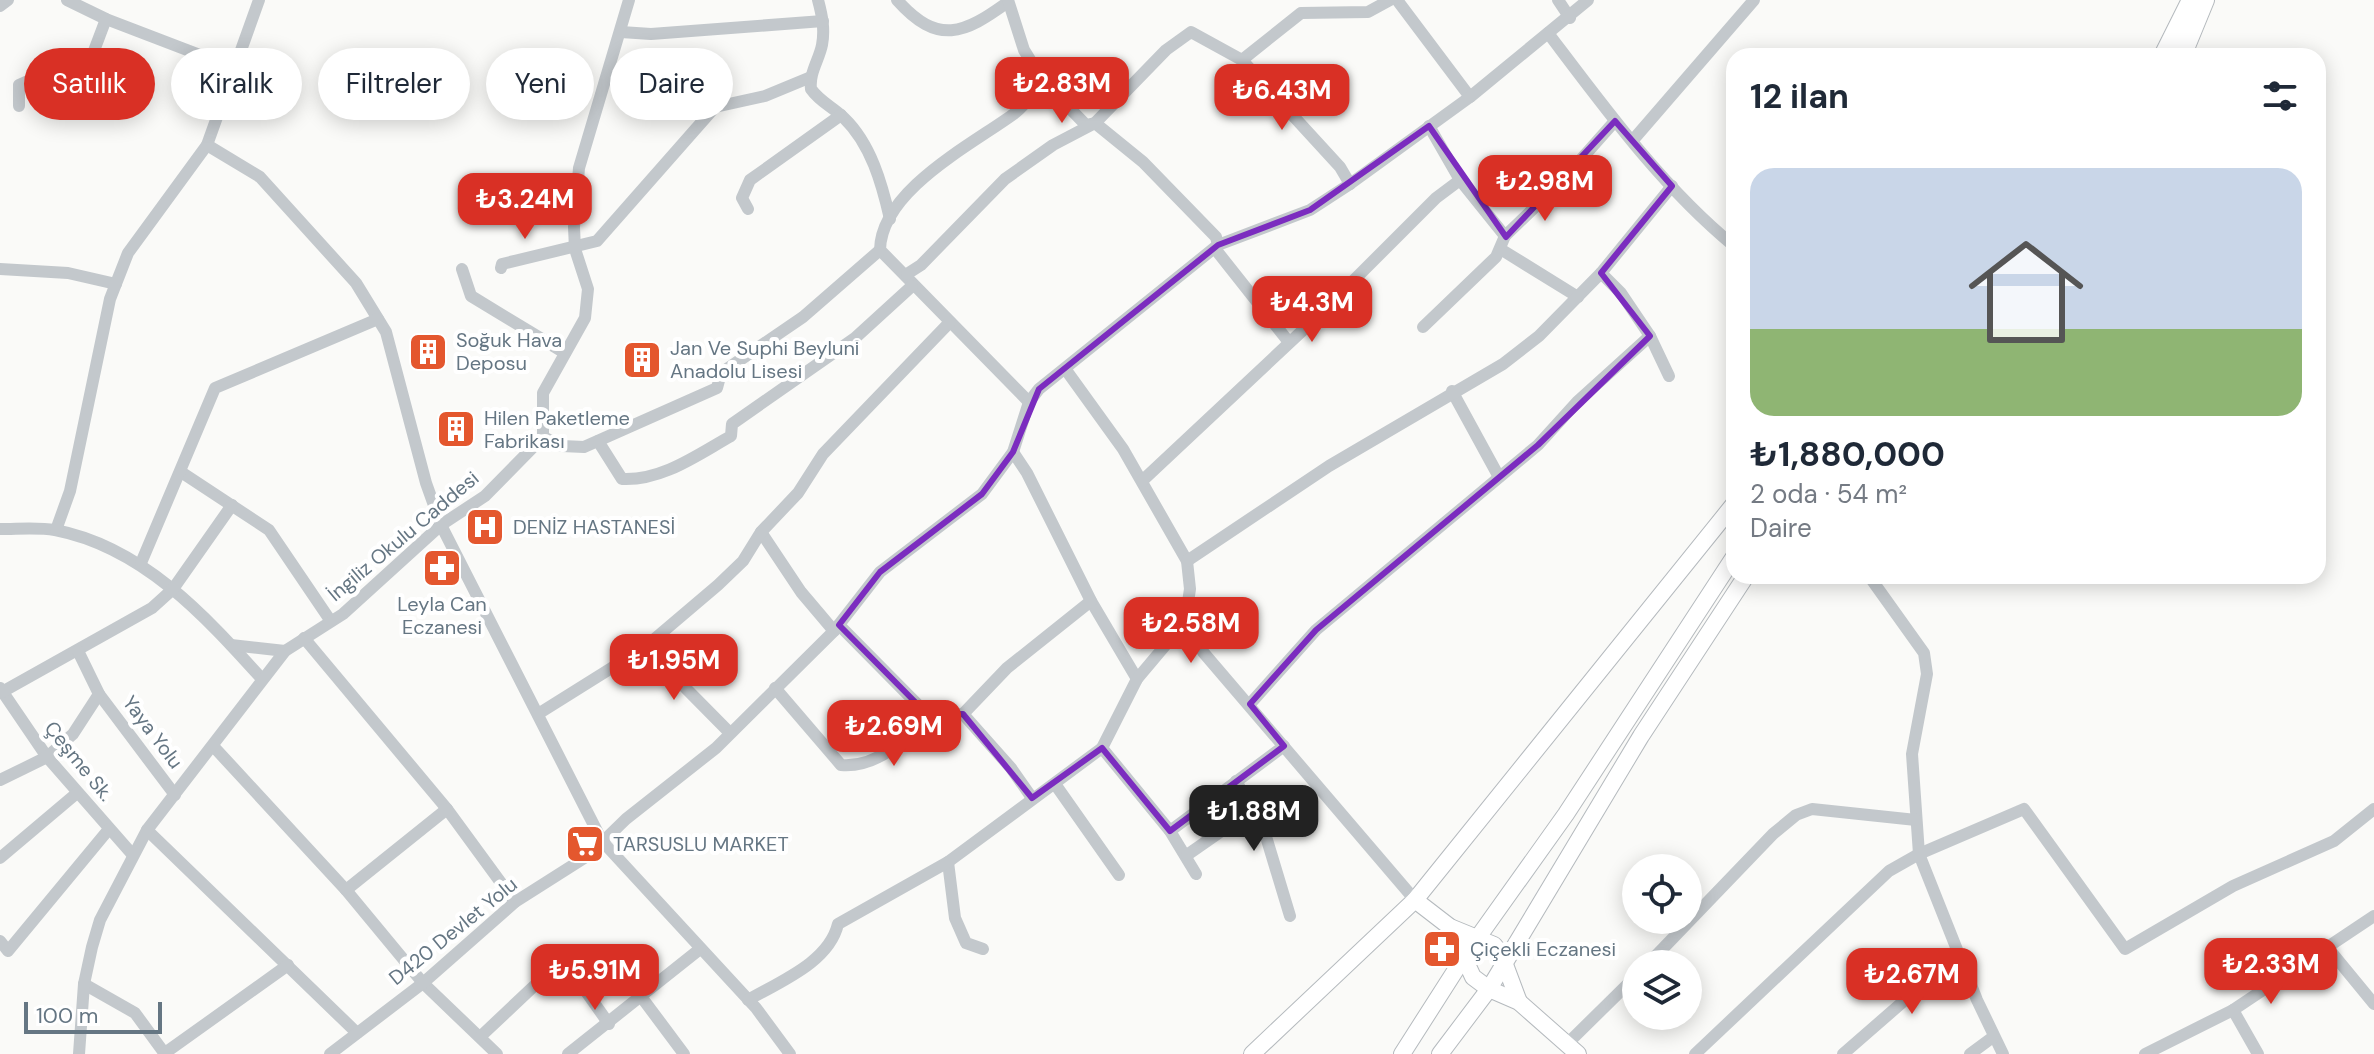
<!DOCTYPE html>
<html lang="tr">
<meta charset="utf-8">
<style>
body{margin:0;font-family:"DM Sans",sans-serif;background:#f2f2f3;color:#1f2937;height:100vh;display:flex;flex-direction:column;font-size:30px;white-space:nowrap}
*{box-sizing:border-box;margin:0}
p{font-size:26px;color:#747a83}
.icon{flex:none;width:44px;height:44px;fill:none;stroke:currentColor;stroke-width:2;stroke-linecap:round;stroke-linejoin:round}
.map{position:relative;flex:1;overflow:hidden}
.panel{position:absolute;left:1726px;top:48px;width:600px;height:536px;display:flex;flex-direction:column;background:#fff;border-radius:24px;box-shadow:0 4px 20px #0003}
.panel>*{flex:none}
.banner{position:absolute;left:24px;top:48px;width:760px;height:72px;display:flex;gap:16px}
.controls{position:absolute;left:1622px;top:854px;display:grid;gap:16px}
.controls a{display:grid;place-items:center;width:80px;height:80px;border-radius:50%;background:#fff;box-shadow:0 4px 20px #0003;font-size:40px}
.scale{position:absolute;left:24px;bottom:20px;width:138px;box-sizing:border-box;padding-left:8px;border:4px solid #657683;border-top:0;font-size:22px;line-height:28px;white-space:nowrap;color:#657683;-webkit-text-stroke:6px #fff;paint-order:stroke}
.price{position:absolute;translate:-50% -68px;padding:0 18px;border-radius:16px;background:#d93025;color:#fff;font-size:26px;line-height:52px;filter:drop-shadow(0 2px 4px #0008)}
.price::after{content:'';position:absolute;left:50%;top:48px;width:24px;height:18px;margin-left:-12px;background:inherit;clip-path:polygon(0 0,100% 0,50% 100%)}
.price.on{background:#222;color:#fff}
ul{padding:0;list-style:none}
li{display:grid;align-content:center;gap:16px;height:424px;padding:0 24px}
li span{display:grid;place-items:center;height:248px;border-radius:24px;color:#555}
li>.icon{margin-inline-start:auto}
span .icon{width:144px;height:144px;fill:#fffc;stroke-width:1}
li b{font-size:34px}
h2{display:flex;justify-content:space-between;align-items:center;height:96px;padding:0 24px;font-size:34px}
.pill{padding:0 28px;border-radius:36px;background:#fff;box-shadow:0 4px 20px #0003;font-size:28px;line-height:72px}
.pill.on{background:#d93025;color:#fff}
.map>svg:first-child{display:block}
</style>
<div class="map">
<svg width="2374" height="1054" viewBox="0 0 2374 1054">
<rect width="100%" height="100%" fill="#fafaf8"/>
<g fill="none" stroke-linecap="round" stroke-linejoin="round">
<g stroke="#b5babe" stroke-width="18">
<g id="major">
<path d="M 1415,900 L 1450,927 L 1494,945 L 1501,954 L 1519,1002"/>
<path d="M 1450,927 L 1473,977 L 1489,989 L 1519,1002 L 1578,1054"/>
<path d="M 1252,1054 L 1415,900 L 1734,504"/>
<path d="M 1402,1054 L 1464,957 L 1566,814 L 1734,557"/>
<path d="M 1440,1054 L 1489,989 L 1641,736 L 1746,576"/>
</g>
</g>
<g stroke="#b4b9bd" stroke-width="20">
<g id="highway">
<path d="M 2163,56 L 2191,0"/>
<path d="M 2182,56 L 2205,0"/>
</g>
</g>
<g stroke="#c3c8cc" stroke-width="12">
<path d="M 67,0 L 106,19 L 234,68"/>
<path d="M 818,0 C 822,15 825,29 822,45 C 819,60 809,73 811,89 C 820,102 833,107 844,118 C 871,144 882,184 890,219"/>
<path d="M 897,0 C 938,46 964,34 1008,2"/>
<path d="M 1008,0 L 1024,50 L 1043,81 C 1034,91 1026,105 1015,113 C 973,144 881,190 880,250 L 1029,402"/>
<path d="M 1397,0 L 1470,97"/>
<path d="M 1558,0 L 1570,18"/>
<path d="M 0,6 L 8,0"/>
<path d="M 621,32 L 651,34 L 823,21"/>
<path d="M 1548,33 C 1604,107 1662,187 1734,246"/>
<path d="M 1242,60 L 1301,13 L 1368,12 L 1390,0"/>
<path d="M 1043,81 L 1086,125 L 1095,123 L 1143,162 L 1216,237 L 1218,245"/>
<path d="M 19,106 L 19,85 L 28,81 L 59,92 L 78,93 L 106,19"/>
<path d="M 1633,140 L 1754,0"/>
<path d="M 207,145 L 260,177 L 356,283 L 386,332 L 426,483 L 441,525 L 602,841 L 756,1008 L 790,1054"/>
<path d="M 748,209 L 742,198 L 750,180 L 841,115"/>
<path d="M 1505,236 L 1561,182 L 1615,121"/>
<path d="M 1216,250 L 1288,341"/>
<path d="M 1502,250 L 1578,297"/>
<path d="M 501,268 L 502,264 L 597,241 L 715,107 L 765,96 L 811,77"/>
<path d="M 0,269 L 68,273 L 116,284"/>
<path d="M 462,269 L 471,296 L 565,353"/>
<path d="M 907,274 L 921,265 L 1005,179 L 1053,145 L 1095,123 L 1166,50 L 1191,32 L 1242,60 L 1340,167 L 1350,184"/>
<path d="M 1423,327 L 1496,257 L 1505,236 L 1460,180 L 1429,126"/>
<path d="M 1650,336 L 1669,376"/>
<path d="M 1066,370 L 1123,449 L 1187,561 L 1190,589 L 1185,622 L 1203,652 L 1415,900"/>
<path d="M 1452,391 L 1499,477"/>
<path d="M 543,437 L 562,446 L 584,447 L 717,388 L 721,373 L 803,317 L 880,250"/>
<path d="M 598,441 L 622,479 C 662,481 697,455 731,436 L 732,424 L 855,338 L 912,286"/>
<path d="M 1013,452 L 1027,473 L 1091,601 L 1137,679"/>
<path d="M 181,472 L 269,530 L 330,620"/>
<path d="M 1142,481 L 1317,317 L 1436,198 L 1460,180"/>
<path d="M 0,529 C 18,529 38,527 55,530 C 143,547 205,616 262,679"/>
<path d="M 56,530 L 70,491 L 110,299 L 128,253 L 207,145 L 259,0"/>
<path d="M 761,532 L 801,592 L 834,631"/>
<path d="M 1187,561 L 1329,466 L 1503,364 L 1539,336 L 1601,273 L 1672,186"/>
<path d="M 141,563 L 215,388 L 378,319"/>
<path d="M 1869,576 L 1924,653 L 1927,674 L 1912,754 L 1919,854 L 1977,1000 L 2003,1054"/>
<path d="M 839,625 L 928,715"/>
<path d="M 304,638 L 447,809 L 515,902"/>
<path d="M 231,645 L 285,651"/>
<path d="M 645,647 L 729,732"/>
<path d="M 0,688 L 47,757 L 132,854"/>
<path d="M 775,688 L 841,765 C 877,768 906,740 928,715 L 963,714 L 1011,768 L 1032,798"/>
<path d="M 2,692 L 152,608 L 173,589 L 232,505"/>
<path d="M 99,694 L 175,795"/>
<path d="M 1250,704 L 1316,630 L 1538,445 L 1577,402 L 1650,336 L 1621,293 L 1601,273"/>
<path d="M 538,714 L 645,647 L 718,585 L 743,561 L 761,532 L 798,493 L 823,454 L 950,322"/>
<path d="M 963,714 L 1007,668 L 1091,601"/>
<path d="M 214,747 L 346,890 L 423,983 L 497,1054"/>
<path d="M 1102,748 L 1170,831 L 1196,874"/>
<path d="M 0,780 L 47,757 L 73,734 L 99,694 L 78,651"/>
<path d="M 1236,781 L 1264,830 L 1290,916"/>
<path d="M 1055,784 L 1119,875"/>
<path d="M 147,830 L 357,1033"/>
<path d="M 1170,831 L 1284,746"/>
<path d="M 1187,855 L 1253,809"/>
<path d="M 0,858 L 77,793"/>
<path d="M 948,862 L 955,918 L 966,943 L 983,949"/>
<path d="M 346,890 L 447,809"/>
<path d="M 0,941 L 8,951 L 109,829"/>
<path d="M 2328,948 L 2374,1004"/>
<path d="M 563,959 L 609,1024"/>
<path d="M 1648,964 L 1773,834 L 1796,815 L 1812,809 L 1916,820"/>
<path d="M 84,984 L 135,1013 L 165,1054"/>
<path d="M 748,1000 C 781,981 829,962 838,924 L 948,862 L 1102,748 L 1137,679 L 1185,622"/>
<path d="M 2233,1010 L 2258,1054"/>
<path d="M 480,1037 L 567,955 L 589,952 L 613,959 L 684,1054"/>
<path d="M 1568,1043 L 1636,976"/>
<path d="M 165,1053 L 288,965"/>
<path d="M 79,1054 L 84,984 L 92,947 L 100,920 L 147,830 L 285,651 L 343,614 L 441,525 L 485,496 L 543,437 L 543,393 L 585,318 L 588,289 L 575,249 L 574,227 L 579,168 L 629,0"/>
<path d="M 330,1054 L 423,983 L 515,902 L 589,855 L 626,819 L 716,748 L 834,631 L 880,572 L 982,494 L 1013,452 L 1029,402 L 1039,389 L 1218,245 L 1310,210 L 1350,184 L 1470,97 L 1588,0"/>
<path d="M 568,1054 L 700,949"/>
<path d="M 1695,1054 L 1889,871 L 1919,854 L 2024,809 L 2125,949 L 2233,886 L 2334,841 L 2374,809"/>
<path d="M 1843,1054 L 1959,953"/>
<path d="M 1970,1054 L 1993,1037"/>
<path d="M 2145,1054 L 2233,1010 L 2374,916"/>
</g>
<use href="#major" stroke="#fff" stroke-width="16"/>
<use href="#highway" stroke="#fff" stroke-width="18"/>
</g>
<path fill="none" stroke="#7b2cbf" stroke-width="6" stroke-linejoin="round" d="M 1615,121 L 1672,186 L 1601,273 L 1650,336 L 1538,445 L 1316,630 L 1250,704 L 1284,746 L 1170,831 L 1102,748 L 1032,798 L 963,714 L 928,715 L 839,625 L 880,572 L 982,494 L 1013,452 L 1039,389 L 1218,245 L 1310,210 L 1429,126 L 1506,237 Z"/>
<defs>
<g id="building-square" transform="scale(2)"><rect x="-9" y="-9" width="18" height="18" rx="4" fill="#e4572e" stroke="#fff"/><path d="M-4-6H4V6H1V3H-1V6H-4ZM-2.5-4.3h1.7v1.8h-1.7ZM.8-4.3h1.7v1.8H.8ZM-2.5-1h1.7V.8h-1.7ZM.8-1h1.7V.8H.8Z" fill="#fff"/></g>
<g id="hospital-square" transform="scale(2)"><rect x="-9" y="-9" width="18" height="18" rx="4" fill="#e4572e" stroke="#fff"/><path d="M-5-5h3v3.5h4V-5h3V5h-3V1.5h-4V5h-3Z" fill="#fff"/></g>
<g id="pharmacy-square" transform="scale(2)"><rect x="-9" y="-9" width="18" height="18" rx="4" fill="#e4572e" stroke="#fff"/><path d="M-2-6h4v4h4v4h-4v4h-4v-4h-4v-4h4Z" fill="#fff"/></g>
<g id="supermarket-square" transform="scale(2)"><rect x="-9" y="-9" width="18" height="18" rx="4" fill="#e4572e" stroke="#fff"/><path d="M-6-5.5h2.5l.6 2H6L4.5 2H-2.5L-4.4-4H-6ZM-1.5 3.2a1.3 1.3 0 1 0 .1 0ZM3 3.2a1.3 1.3 0 1 0 .1 0Z" fill="#fff"/></g>
</defs>
<g fill-rule="evenodd">
<use href="#building-square" x="428" y="352"/>
<use href="#building-square" x="642" y="360"/>
<use href="#building-square" x="456" y="429"/>
<use href="#hospital-square" x="485" y="527"/>
<use href="#pharmacy-square" x="442" y="568"/>
<use href="#supermarket-square" x="585" y="844"/>
<use href="#pharmacy-square" x="1442" y="949"/>
</g>
<g text-anchor="middle" stroke-width="8" stroke-linejoin="round" paint-order="stroke">
<g font-size="20" fill="#657683" stroke="#fff" text-anchor="start">
<text x="456" y="347">Soğuk Hava<tspan x="456" dy="23">Deposu</tspan></text>
<text x="670" y="355">Jan Ve Suphi Beyluni<tspan x="670" dy="23">Anadolu Lisesi</tspan></text>
<text x="484" y="425">Hilen Paketleme<tspan x="484" dy="23">Fabrikası</tspan></text>
<text x="513" y="534">DENİZ HASTANESİ</text>
<text x="442" y="611" text-anchor="middle">Leyla Can<tspan x="442" dy="23">Eczanesi</tspan></text>
<text x="613" y="851">TARSUSLU MARKET</text>
<text x="1470" y="956">Çiçekli Eczanesi</text>
</g>
<g font-size="20" fill="#657683" stroke="#fff">
<text transform="translate(403 536) rotate(-40)" y="7">İngiliz Okulu Caddesi</text>
<text transform="translate(153 732) rotate(53)" y="7">Yaya Yolu</text>
<text transform="translate(79 761) rotate(51)" y="7">Çeşme Sk.</text>
<text transform="translate(453 931) rotate(-39)" y="7">D420 Devlet Yolu</text>
</g>
</g>
</svg>
<div class="controls">
<a><svg class="icon" aria-label="locate" viewBox="0 0 24 24"><circle cx="12" cy="12" r="6"/><path d="M12 2v4M12 18v4M2 12h4M18 12h4"/></svg></a>
<a><svg class="icon" aria-label="layers" viewBox="0 0 24 24"><path d="M12 4l9 5-9 5-9-5zM3 14l9 5 9-5"/></svg></a>
</div>
<div class="scale">100 m</div>
<b class="price" style="left:1062px;top:125px">₺2.83M</b>
<b class="price" style="left:1282px;top:132px">₺6.43M</b>
<b class="price" style="left:1545px;top:223px">₺2.98M</b>
<b class="price" style="left:525px;top:241px">₺3.24M</b>
<b class="price" style="left:1312px;top:344px">₺4.3M</b>
<b class="price" style="left:1191px;top:665px">₺2.58M</b>
<b class="price" style="left:674px;top:702px">₺1.95M</b>
<b class="price" style="left:894px;top:768px">₺2.69M</b>
<b class="price on" style="left:1254px;top:853px">₺1.88M</b>
<b class="price" style="left:2271px;top:1006px">₺2.33M</b>
<b class="price" style="left:595px;top:1012px">₺5.91M</b>
<b class="price" style="left:1912px;top:1016px">₺2.67M</b>
<div class="banner">
<a class="pill on">Satılık</a>
<a class="pill">Kiralık</a>
<a class="pill">Filtreler</a>
<a class="pill">Yeni</a>
<a class="pill">Daire</a>
</div>
<section class="panel">
<h2>12 ilan<svg class="icon" aria-label="filters" viewBox="0 0 24 24"><path d="M4 7h16M4 17h16"/><circle cx="9" cy="7" r="2"/><circle cx="15" cy="17" r="2"/></svg></h2>
<ul>
<li><span style="background:linear-gradient(#c9d6e8 65%,#8fb573 0)"><svg class="icon" aria-label="home" viewBox="0 0 24 24"><path d="M3 11l9-7 9 7M6 9v11h12V9"/></svg></span><div><b>₺1,880,000</b><p>2 oda · 54 m²</p><p>Daire</p></div></li>
</ul>
</section>
</div>
